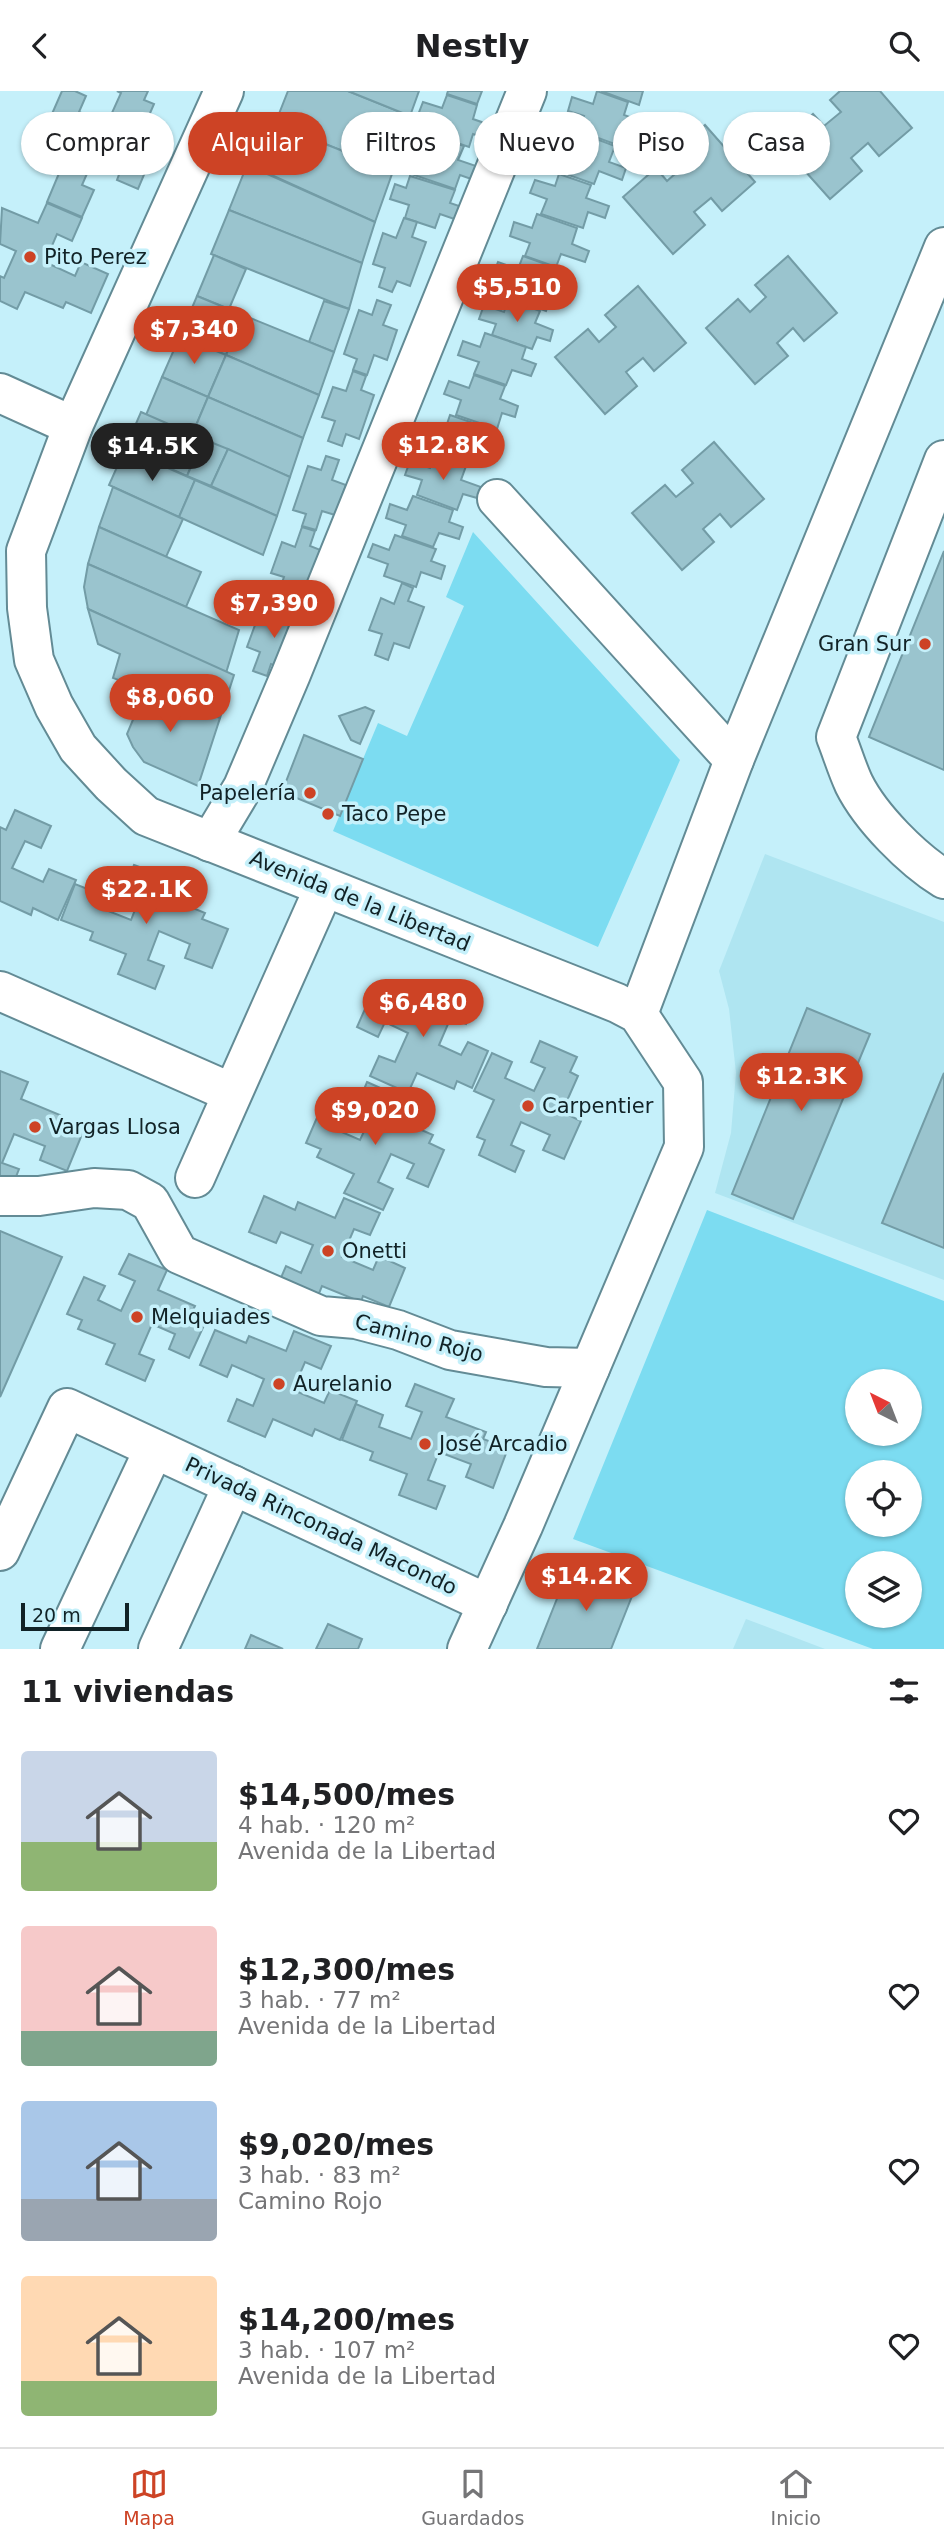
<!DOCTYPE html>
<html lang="es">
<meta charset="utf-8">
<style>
body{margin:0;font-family:"DejaVu Sans",sans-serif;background:#f2f2f2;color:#202124;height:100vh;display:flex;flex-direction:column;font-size:26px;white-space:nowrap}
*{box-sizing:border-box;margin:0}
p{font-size:23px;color:#757577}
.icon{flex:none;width:38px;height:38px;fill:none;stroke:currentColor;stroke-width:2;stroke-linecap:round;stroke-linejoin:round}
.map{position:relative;height:1558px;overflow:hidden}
.drawer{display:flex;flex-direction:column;background:#fff;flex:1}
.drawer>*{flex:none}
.hud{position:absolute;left:21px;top:21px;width:903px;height:63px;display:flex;gap:14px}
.needle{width:46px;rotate:318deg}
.fabs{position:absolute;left:845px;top:1278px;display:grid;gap:14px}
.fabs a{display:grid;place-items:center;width:77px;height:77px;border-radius:50%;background:#fff;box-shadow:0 2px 5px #0004;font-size:35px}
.scale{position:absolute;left:21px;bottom:18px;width:108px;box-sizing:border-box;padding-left:7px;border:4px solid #112226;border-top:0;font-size:19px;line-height:24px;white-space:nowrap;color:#112226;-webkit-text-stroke:5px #c5f0fa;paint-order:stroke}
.price{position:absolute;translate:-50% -60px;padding:0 16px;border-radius:24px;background:#cd4325;color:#fff;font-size:23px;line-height:46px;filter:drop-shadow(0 2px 4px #0008)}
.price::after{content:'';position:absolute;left:50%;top:42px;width:21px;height:16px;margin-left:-10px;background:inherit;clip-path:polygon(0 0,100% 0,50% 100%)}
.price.selected{background:#222;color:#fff}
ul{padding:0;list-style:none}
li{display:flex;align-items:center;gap:21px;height:175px;padding:0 21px}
li span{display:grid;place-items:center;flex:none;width:196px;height:140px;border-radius:7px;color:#555}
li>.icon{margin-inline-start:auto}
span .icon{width:84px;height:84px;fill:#fffc;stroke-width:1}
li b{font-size:30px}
h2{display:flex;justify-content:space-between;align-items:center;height:84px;padding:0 21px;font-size:30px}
.tag{padding:0 24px;border-radius:32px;background:#fff;box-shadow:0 2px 5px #0004;font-size:24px;line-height:63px}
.tag.selected{background:#cd4325;color:#fff}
header{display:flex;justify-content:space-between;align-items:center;height:91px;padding:0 21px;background:#fff;font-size:32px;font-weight:800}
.tab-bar{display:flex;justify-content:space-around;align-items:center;height:98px;border-top:2px solid #e0e0e0;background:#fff;font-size:19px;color:#757577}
.tab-bar a{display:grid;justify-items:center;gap:4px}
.tab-bar .selected{color:#cd4325}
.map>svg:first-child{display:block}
</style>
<header><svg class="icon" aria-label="back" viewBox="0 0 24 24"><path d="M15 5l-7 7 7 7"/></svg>Nestly<svg class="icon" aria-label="search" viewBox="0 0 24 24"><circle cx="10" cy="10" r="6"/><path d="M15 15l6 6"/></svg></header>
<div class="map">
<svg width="944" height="1558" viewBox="0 0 944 1558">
<rect width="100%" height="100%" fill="#c5f0fa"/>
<g fill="#afe5f1">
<path d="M 765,763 L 944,831 L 944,1189 L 715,1102 L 731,1042 L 736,982 L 729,918 L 719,880 Z"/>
<path d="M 746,1528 L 825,1558 L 733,1558 Z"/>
</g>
<g fill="#7cdcf1" fill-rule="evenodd">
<path d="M 473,441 L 680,669 L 598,856 L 333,740 L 378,632 L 407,645 L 464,515 L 446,506 Z"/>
<path d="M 707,1119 L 944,1210 L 944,1558 L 873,1558 L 573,1448 ZM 858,1290 L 910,1290 L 910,1342 L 858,1342 ZM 858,1381 L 910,1381 L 910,1433 L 858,1433 ZM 858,1472 L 910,1472 L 910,1524 L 858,1524 Z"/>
</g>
<g fill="#9ac4ce" stroke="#739ca6" stroke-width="2">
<path d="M 62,0 L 75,0 L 86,5 L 79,21 L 107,33 L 121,2 L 117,0 L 148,0 L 144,9 L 154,13 L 137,52 L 154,60 L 138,98 L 117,89 L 123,73 L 96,62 L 82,94 L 94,99 L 82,126 L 47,111 L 60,80 L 53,77 L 68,40 L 48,32 Z"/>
<path d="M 288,0 L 348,0 L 410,25 L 393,80 L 275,33 Z"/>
<path d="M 348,0 L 419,0 L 410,25 Z"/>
<path d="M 448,0 L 482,0 L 477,13 L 447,3 Z"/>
<path d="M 597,0 L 628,11 L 624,24 L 646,32 L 642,44 L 626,38 L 620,55 L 579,40 L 584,25 L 568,20 L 572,6 L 593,13 Z"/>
<path d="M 601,0 L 643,0 L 639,14 Z"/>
<path d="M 840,0 L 880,0 L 912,37 L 879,65 L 868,52 L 851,67 L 862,80 L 830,108 L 780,52 L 813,23 L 824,35 L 841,21 L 830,9 Z"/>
<path d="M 447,4 L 477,14 L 473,28 L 493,35 L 489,48 L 473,43 L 469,56 L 425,41 L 430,29 L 418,24 L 423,11 L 442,17 Z"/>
<path d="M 275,33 L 393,80 L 375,131 L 256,77 Z"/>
<path d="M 705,34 L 755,91 L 722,120 L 711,107 L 694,121 L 705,134 L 673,163 L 623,106 L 656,77 L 667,90 L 684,75 L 672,63 Z"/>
<path d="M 575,40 L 615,55 L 609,71 L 626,77 L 622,89 L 599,80 L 594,93 L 563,82 L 568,70 L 547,62 L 552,49 L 569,54 Z"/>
<path d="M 433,45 L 464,55 L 458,69 L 479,76 L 474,89 L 460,84 L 455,98 L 411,83 L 416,69 L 404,65 L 409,51 L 428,58 Z"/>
<path d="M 247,74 L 375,131 L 362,172 L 229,119 Z"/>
<path d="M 559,83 L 591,94 L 586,107 L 609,115 L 605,127 L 588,121 L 583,137 L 541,123 L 547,108 L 530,102 L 535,89 L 555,95 Z"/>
<path d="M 410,85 L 455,99 L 450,112 L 465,117 L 460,130 L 440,123 L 435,137 L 405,127 L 409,114 L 390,108 L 395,93 L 406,97 Z"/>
<path d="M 47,112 L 82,127 L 72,150 L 57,143 L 45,171 L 75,185 L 81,171 L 108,183 L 91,222 L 66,211 L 63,217 L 25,201 L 17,218 L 0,210 L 0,185 L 4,187 L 16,160 L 0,153 L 2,117 L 38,132 Z"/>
<path d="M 229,119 L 362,172 L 349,218 L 211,163 Z"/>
<path d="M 537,123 L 577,137 L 572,153 L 589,160 L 585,171 L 561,163 L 556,176 L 525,165 L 530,152 L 510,145 L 514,131 L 532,137 Z"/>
<path d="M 404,127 L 417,131 L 412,146 L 426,151 L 410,195 L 397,190 L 392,201 L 379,196 L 385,177 L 373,173 L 383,142 L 396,147 Z"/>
<path d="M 214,164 L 246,178 L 229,218 L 197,205 Z"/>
<path d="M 523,165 L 554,176 L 550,189 L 572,197 L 568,209 L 552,203 L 546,220 L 505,205 L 510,190 L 493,184 L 498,171 L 518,178 Z"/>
<path d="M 788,165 L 837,222 L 804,250 L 793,237 L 777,252 L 788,265 L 755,293 L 706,237 L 738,208 L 750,221 L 766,206 L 755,194 Z"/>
<path d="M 638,195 L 686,252 L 654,280 L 643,267 L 626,281 L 637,295 L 605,323 L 555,266 L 588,238 L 599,251 L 616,236 L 605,224 Z"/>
<path d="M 197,205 L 243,224 L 226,264 L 180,245 Z"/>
<path d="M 508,208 L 540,220 L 535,232 L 553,239 L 550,250 L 537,246 L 532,258 L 492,244 L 496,233 L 479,228 L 484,214 L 504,221 Z"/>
<path d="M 377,209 L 391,214 L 383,234 L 397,239 L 387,269 L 374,264 L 367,284 L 353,279 L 357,268 L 344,263 L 359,219 L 372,224 Z"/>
<path d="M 324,210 L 349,218 L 334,261 L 309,251 Z"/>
<path d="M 243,224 L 334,261 L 319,304 L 226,264 Z"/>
<path d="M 485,242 L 526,256 L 522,268 L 536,273 L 531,285 L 512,279 L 506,294 L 474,283 L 479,271 L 458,264 L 463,250 L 480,256 Z"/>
<path d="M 180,245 L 226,264 L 208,306 L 162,286 Z"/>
<path d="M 226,264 L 319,304 L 303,347 L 208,306 Z"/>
<path d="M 353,280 L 366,285 L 361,299 L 374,304 L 359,348 L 346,343 L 342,355 L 328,350 L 335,330 L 322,326 L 333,296 L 346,300 Z"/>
<path d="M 474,284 L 505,295 L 500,308 L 518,315 L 515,326 L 502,322 L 497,338 L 456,324 L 461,309 L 444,303 L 449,290 L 469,297 Z"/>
<path d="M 162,286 L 208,306 L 192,344 L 146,324 Z"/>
<path d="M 208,306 L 303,347 L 290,386 L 192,344 Z"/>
<path d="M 141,321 L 203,348 L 187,385 L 125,358 Z"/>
<path d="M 450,324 L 491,338 L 487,350 L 501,355 L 496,368 L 477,361 L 471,375 L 439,365 L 443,353 L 423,346 L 428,332 L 445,339 Z"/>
<path d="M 203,348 L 228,358 L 211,395 L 187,385 Z"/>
<path d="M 714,351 L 764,408 L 731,436 L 720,423 L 703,438 L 714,451 L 682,479 L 632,422 L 665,394 L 676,406 L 693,392 L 682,379 Z"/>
<path d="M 125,358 L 195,389 L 179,426 L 109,394 Z"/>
<path d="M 228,358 L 290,386 L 277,425 L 211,395 Z"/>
<path d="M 434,364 L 466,375 L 461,389 L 481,396 L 477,407 L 463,403 L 457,419 L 417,404 L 422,389 L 405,384 L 410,370 L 430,377 Z"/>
<path d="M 326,365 L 339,369 L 332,389 L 346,394 L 335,424 L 322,420 L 316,439 L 302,435 L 306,423 L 293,419 L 308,375 L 321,379 Z"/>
<path d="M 195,389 L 277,425 L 263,464 L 179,426 Z"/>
<path d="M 113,396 L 183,428 L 166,466 L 99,436 Z"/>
<path d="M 413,405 L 453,419 L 449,431 L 463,436 L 459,448 L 439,442 L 433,456 L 402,445 L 406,434 L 386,427 L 390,413 L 407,419 Z"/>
<path d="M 99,436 L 201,481 L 186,516 L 88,473 Z"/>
<path d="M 302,436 L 315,440 L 310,455 L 323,460 L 308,503 L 295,499 L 291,511 L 277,505 L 284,486 L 271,482 L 282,451 L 295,456 Z"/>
<path d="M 395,444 L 436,458 L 431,470 L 445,475 L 441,488 L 421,481 L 416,496 L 384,485 L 388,473 L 368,466 L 373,453 L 389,459 Z"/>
<path d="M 944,460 L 944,679 L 869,646 Z"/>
<path d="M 88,473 L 239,539 L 226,582 L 88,518 L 84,496 Z"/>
<path d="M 402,492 L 413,497 L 408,510 L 424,516 L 409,557 L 394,552 L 388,569 L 375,564 L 382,543 L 369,539 L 381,507 L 394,513 Z"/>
<path d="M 279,510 L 292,515 L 287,530 L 300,534 L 284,578 L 271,573 L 267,585 L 253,580 L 260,561 L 247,556 L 258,526 L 272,531 Z"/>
<path d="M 88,518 L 234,584 L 220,627 L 113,587 L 120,563 L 98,553 Z"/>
<path d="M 122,590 L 220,627 L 198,695 L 144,671 L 133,656 L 127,643 L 140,612 L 118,603 Z"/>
<path d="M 365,616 L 374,620 L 360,653 L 351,649 L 339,625 Z"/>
<path d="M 304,644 L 363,668 L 340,725 L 282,701 Z"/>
<path d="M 15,719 L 51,735 L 41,757 L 25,750 L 12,777 L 43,791 L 49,778 L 76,789 L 58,829 L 33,817 L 31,824 L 0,810 L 0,736 L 6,739 Z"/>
<path d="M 134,774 L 173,788 L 166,806 L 205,822 L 202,828 L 228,838 L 212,877 L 185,867 L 190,853 L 159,840 L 148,869 L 164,875 L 155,898 L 118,883 L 126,863 L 90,849 L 93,841 L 61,829 L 75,793 L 103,804 L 98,816 L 131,829 L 142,801 L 126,795 Z"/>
<path d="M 437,894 L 476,911 L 466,933 L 451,926 L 439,954 L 461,964 L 468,951 L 488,960 L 472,997 L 457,990 L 454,998 L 417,982 L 408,1002 L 370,985 L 379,965 L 395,971 L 408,942 L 385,931 L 378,946 L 357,936 L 373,900 L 388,906 L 392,898 L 429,913 Z"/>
<path d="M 807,917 L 870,943 L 793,1128 L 732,1103 Z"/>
<path d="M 540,950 L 577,966 L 570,981 L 578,985 L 562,1021 L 581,1030 L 564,1068 L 543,1059 L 550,1044 L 521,1031 L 511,1054 L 524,1060 L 515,1081 L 479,1064 L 485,1049 L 477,1046 L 494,1009 L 474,1000 L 492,962 L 512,971 L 505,987 L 534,1000 L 545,977 L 531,971 Z"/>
<path d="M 0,980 L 28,991 L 21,1008 L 60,1024 L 58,1030 L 83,1041 L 67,1080 L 40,1069 L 45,1055 L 14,1043 L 2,1072 L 19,1078 L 10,1101 L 0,1097 Z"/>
<path d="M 944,982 L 944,1157 L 882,1132 Z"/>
<path d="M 367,991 L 405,1008 L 396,1028 L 433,1044 L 429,1052 L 444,1059 L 428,1096 L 407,1087 L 414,1073 L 391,1063 L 378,1091 L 393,1098 L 383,1119 L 344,1102 L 354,1083 L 317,1066 L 321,1058 L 306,1052 L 322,1015 L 343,1024 L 337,1039 L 360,1049 L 374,1019 L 358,1013 Z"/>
<path d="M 264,1105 L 295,1119 L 298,1111 L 335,1127 L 344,1107 L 380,1122 L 370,1144 L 354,1138 L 342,1166 L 373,1179 L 379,1165 L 405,1177 L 389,1216 L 363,1205 L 361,1211 L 322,1195 L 315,1212 L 277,1196 L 286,1175 L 301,1182 L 313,1154 L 281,1141 L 276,1152 L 249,1141 Z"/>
<path d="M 0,1140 L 62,1166 L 0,1306 Z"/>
<path d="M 129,1163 L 167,1179 L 158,1199 L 195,1215 L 191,1223 L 206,1230 L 189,1267 L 169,1258 L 175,1243 L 152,1233 L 139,1263 L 154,1269 L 145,1290 L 106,1273 L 115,1253 L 78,1238 L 82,1229 L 67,1223 L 84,1186 L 105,1195 L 98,1209 L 121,1220 L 135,1190 L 119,1183 Z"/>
<path d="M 215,1239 L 246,1252 L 249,1245 L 286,1260 L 294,1240 L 331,1255 L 321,1278 L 305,1271 L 293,1299 L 324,1312 L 330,1299 L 357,1310 L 340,1349 L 315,1338 L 312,1345 L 273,1328 L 265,1346 L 228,1330 L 237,1308 L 253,1315 L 264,1288 L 232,1274 L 227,1286 L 200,1274 Z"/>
<path d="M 415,1293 L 454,1308 L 446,1326 L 486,1341 L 483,1348 L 508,1357 L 493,1397 L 466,1386 L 471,1373 L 439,1361 L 428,1389 L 445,1395 L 436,1418 L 399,1404 L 407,1383 L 370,1369 L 373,1361 L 342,1349 L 356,1313 L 383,1324 L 379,1336 L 411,1348 L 422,1321 L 406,1315 Z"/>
<path d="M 570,1475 L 634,1500 L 611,1558 L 537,1558 Z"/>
<path d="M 328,1533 L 362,1548 L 358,1558 L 316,1558 Z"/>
<path d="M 251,1544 L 283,1558 L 245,1558 Z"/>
</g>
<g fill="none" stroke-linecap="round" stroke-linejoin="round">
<g stroke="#638b95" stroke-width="42">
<g id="minor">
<path d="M 224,0 L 73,335 L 26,460 L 27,517 L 34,569 L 54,615 L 78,657 L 111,693 L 146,725 L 617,912 L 638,923 L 683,991 L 684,1056 L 523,1435 L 467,1558"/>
<path d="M 0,302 L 73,335"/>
<path d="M 944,369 L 836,646 C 842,661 847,678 854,693 C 871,727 912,768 944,788"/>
<path d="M 497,408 L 734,669"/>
<path d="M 210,751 L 243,696 L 291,583 L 527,0"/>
<path d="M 0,900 L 232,1002"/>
<path d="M 638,923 L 734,669 L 944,156"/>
<path d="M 195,1087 L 324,797"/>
<path d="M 0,1105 L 39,1105 L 94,1097 L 128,1099 L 150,1111 L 179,1163 L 321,1225 L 356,1228 L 398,1239 L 450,1259 L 546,1276 L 590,1277"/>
<path d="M 0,1460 L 67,1317 L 488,1513"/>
<path d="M 60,1558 L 154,1358"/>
<path d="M 158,1558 L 233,1394"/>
</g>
</g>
<use href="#minor" stroke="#fff" stroke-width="38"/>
</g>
<g fill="#cd4325" stroke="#c5f0fa" stroke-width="2.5">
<circle cx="30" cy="166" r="7"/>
<circle cx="925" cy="553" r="7"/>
<circle cx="310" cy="702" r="7"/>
<circle cx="328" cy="723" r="7"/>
<circle cx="528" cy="1015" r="7"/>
<circle cx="35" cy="1036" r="7"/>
<circle cx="328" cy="1160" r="7"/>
<circle cx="137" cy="1226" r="7"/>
<circle cx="279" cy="1293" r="7"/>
<circle cx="425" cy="1353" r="7"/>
</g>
<g text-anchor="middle" stroke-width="7" stroke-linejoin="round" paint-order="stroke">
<g font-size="21" fill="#112226" stroke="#c5f0fa" text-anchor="start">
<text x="44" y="173">Pito Perez</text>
<text x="911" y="560" text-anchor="end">Gran Sur</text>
<text x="296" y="709" text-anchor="end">Papelería</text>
<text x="342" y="730">Taco Pepe</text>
<text x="542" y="1022">Carpentier</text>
<text x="49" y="1043">Vargas Llosa</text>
<text x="342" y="1167">Onetti</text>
<text x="151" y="1233">Melquiades</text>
<text x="293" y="1300">Aurelanio</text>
<text x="439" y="1360">José Arcadio</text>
</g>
<g font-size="21" fill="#112226" stroke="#c5f0fa">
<text transform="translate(360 810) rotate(22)" y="7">Avenida de la Libertad</text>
<text transform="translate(419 1247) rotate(15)" y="7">Camino Rojo</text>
<text transform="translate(321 1435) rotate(25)" y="7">Privada Rinconada Macondo</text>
</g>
</g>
</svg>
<div class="fabs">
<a><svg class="needle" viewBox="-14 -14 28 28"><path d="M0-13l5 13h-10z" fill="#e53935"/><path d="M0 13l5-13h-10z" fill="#757577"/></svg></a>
<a><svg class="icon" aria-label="locate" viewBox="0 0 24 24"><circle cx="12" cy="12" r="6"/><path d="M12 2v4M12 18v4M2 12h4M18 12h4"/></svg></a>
<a><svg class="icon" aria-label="layers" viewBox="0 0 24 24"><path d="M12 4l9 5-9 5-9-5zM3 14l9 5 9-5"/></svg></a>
</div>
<div class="scale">20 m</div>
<b class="price" style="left:517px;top:233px">$5,510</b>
<b class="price" style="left:194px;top:275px">$7,340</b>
<b class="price" style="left:443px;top:391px">$12.8K</b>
<b class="price selected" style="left:152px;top:392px">$14.5K</b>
<b class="price" style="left:274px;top:549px">$7,390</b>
<b class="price" style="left:170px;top:643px">$8,060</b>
<b class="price" style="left:146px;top:835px">$22.1K</b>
<b class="price" style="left:423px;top:948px">$6,480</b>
<b class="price" style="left:801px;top:1022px">$12.3K</b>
<b class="price" style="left:375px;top:1056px">$9,020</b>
<b class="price" style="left:586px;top:1522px">$14.2K</b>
<div class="hud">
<a class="tag">Comprar</a>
<a class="tag selected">Alquilar</a>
<a class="tag">Filtros</a>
<a class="tag">Nuevo</a>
<a class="tag">Piso</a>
<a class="tag">Casa</a>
</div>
</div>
<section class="drawer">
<h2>11 viviendas<svg class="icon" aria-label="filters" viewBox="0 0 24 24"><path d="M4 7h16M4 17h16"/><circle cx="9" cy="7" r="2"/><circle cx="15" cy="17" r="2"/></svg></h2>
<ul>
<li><span style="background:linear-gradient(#c9d6e8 65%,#8fb573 0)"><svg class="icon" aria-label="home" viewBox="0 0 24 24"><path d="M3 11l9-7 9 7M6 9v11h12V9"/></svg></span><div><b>$14,500/mes</b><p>4 hab. · 120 m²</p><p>Avenida de la Libertad</p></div><svg class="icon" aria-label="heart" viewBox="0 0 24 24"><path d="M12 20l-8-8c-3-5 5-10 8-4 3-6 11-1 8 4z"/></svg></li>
<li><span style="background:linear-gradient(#f6c9c9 75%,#7fa58c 0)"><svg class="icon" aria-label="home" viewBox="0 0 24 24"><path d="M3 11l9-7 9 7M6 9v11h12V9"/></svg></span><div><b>$12,300/mes</b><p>3 hab. · 77 m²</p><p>Avenida de la Libertad</p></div><svg class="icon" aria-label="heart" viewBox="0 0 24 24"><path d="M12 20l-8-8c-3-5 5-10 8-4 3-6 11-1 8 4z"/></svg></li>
<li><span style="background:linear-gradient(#a9c7e8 70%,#9aa5b1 0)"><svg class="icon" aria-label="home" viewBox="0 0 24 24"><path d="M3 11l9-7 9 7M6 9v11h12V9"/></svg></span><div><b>$9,020/mes</b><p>3 hab. · 83 m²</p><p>Camino Rojo</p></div><svg class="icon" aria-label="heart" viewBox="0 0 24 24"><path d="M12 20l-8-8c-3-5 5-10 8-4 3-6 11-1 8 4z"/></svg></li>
<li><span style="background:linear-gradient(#ffd9b3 75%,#8fb573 0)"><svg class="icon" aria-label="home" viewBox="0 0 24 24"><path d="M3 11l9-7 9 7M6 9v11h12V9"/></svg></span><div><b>$14,200/mes</b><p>3 hab. · 107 m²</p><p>Avenida de la Libertad</p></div><svg class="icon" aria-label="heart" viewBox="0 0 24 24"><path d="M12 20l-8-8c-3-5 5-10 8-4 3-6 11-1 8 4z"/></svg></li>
</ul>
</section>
<nav class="tab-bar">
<a class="selected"><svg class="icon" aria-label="map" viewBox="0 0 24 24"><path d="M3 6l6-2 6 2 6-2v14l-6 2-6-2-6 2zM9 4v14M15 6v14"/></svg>Mapa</a>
<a><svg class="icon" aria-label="saved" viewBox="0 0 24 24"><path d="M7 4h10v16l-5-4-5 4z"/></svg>Guardados</a>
<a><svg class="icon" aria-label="home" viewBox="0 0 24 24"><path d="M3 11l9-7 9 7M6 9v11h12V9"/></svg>Inicio</a>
</nav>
